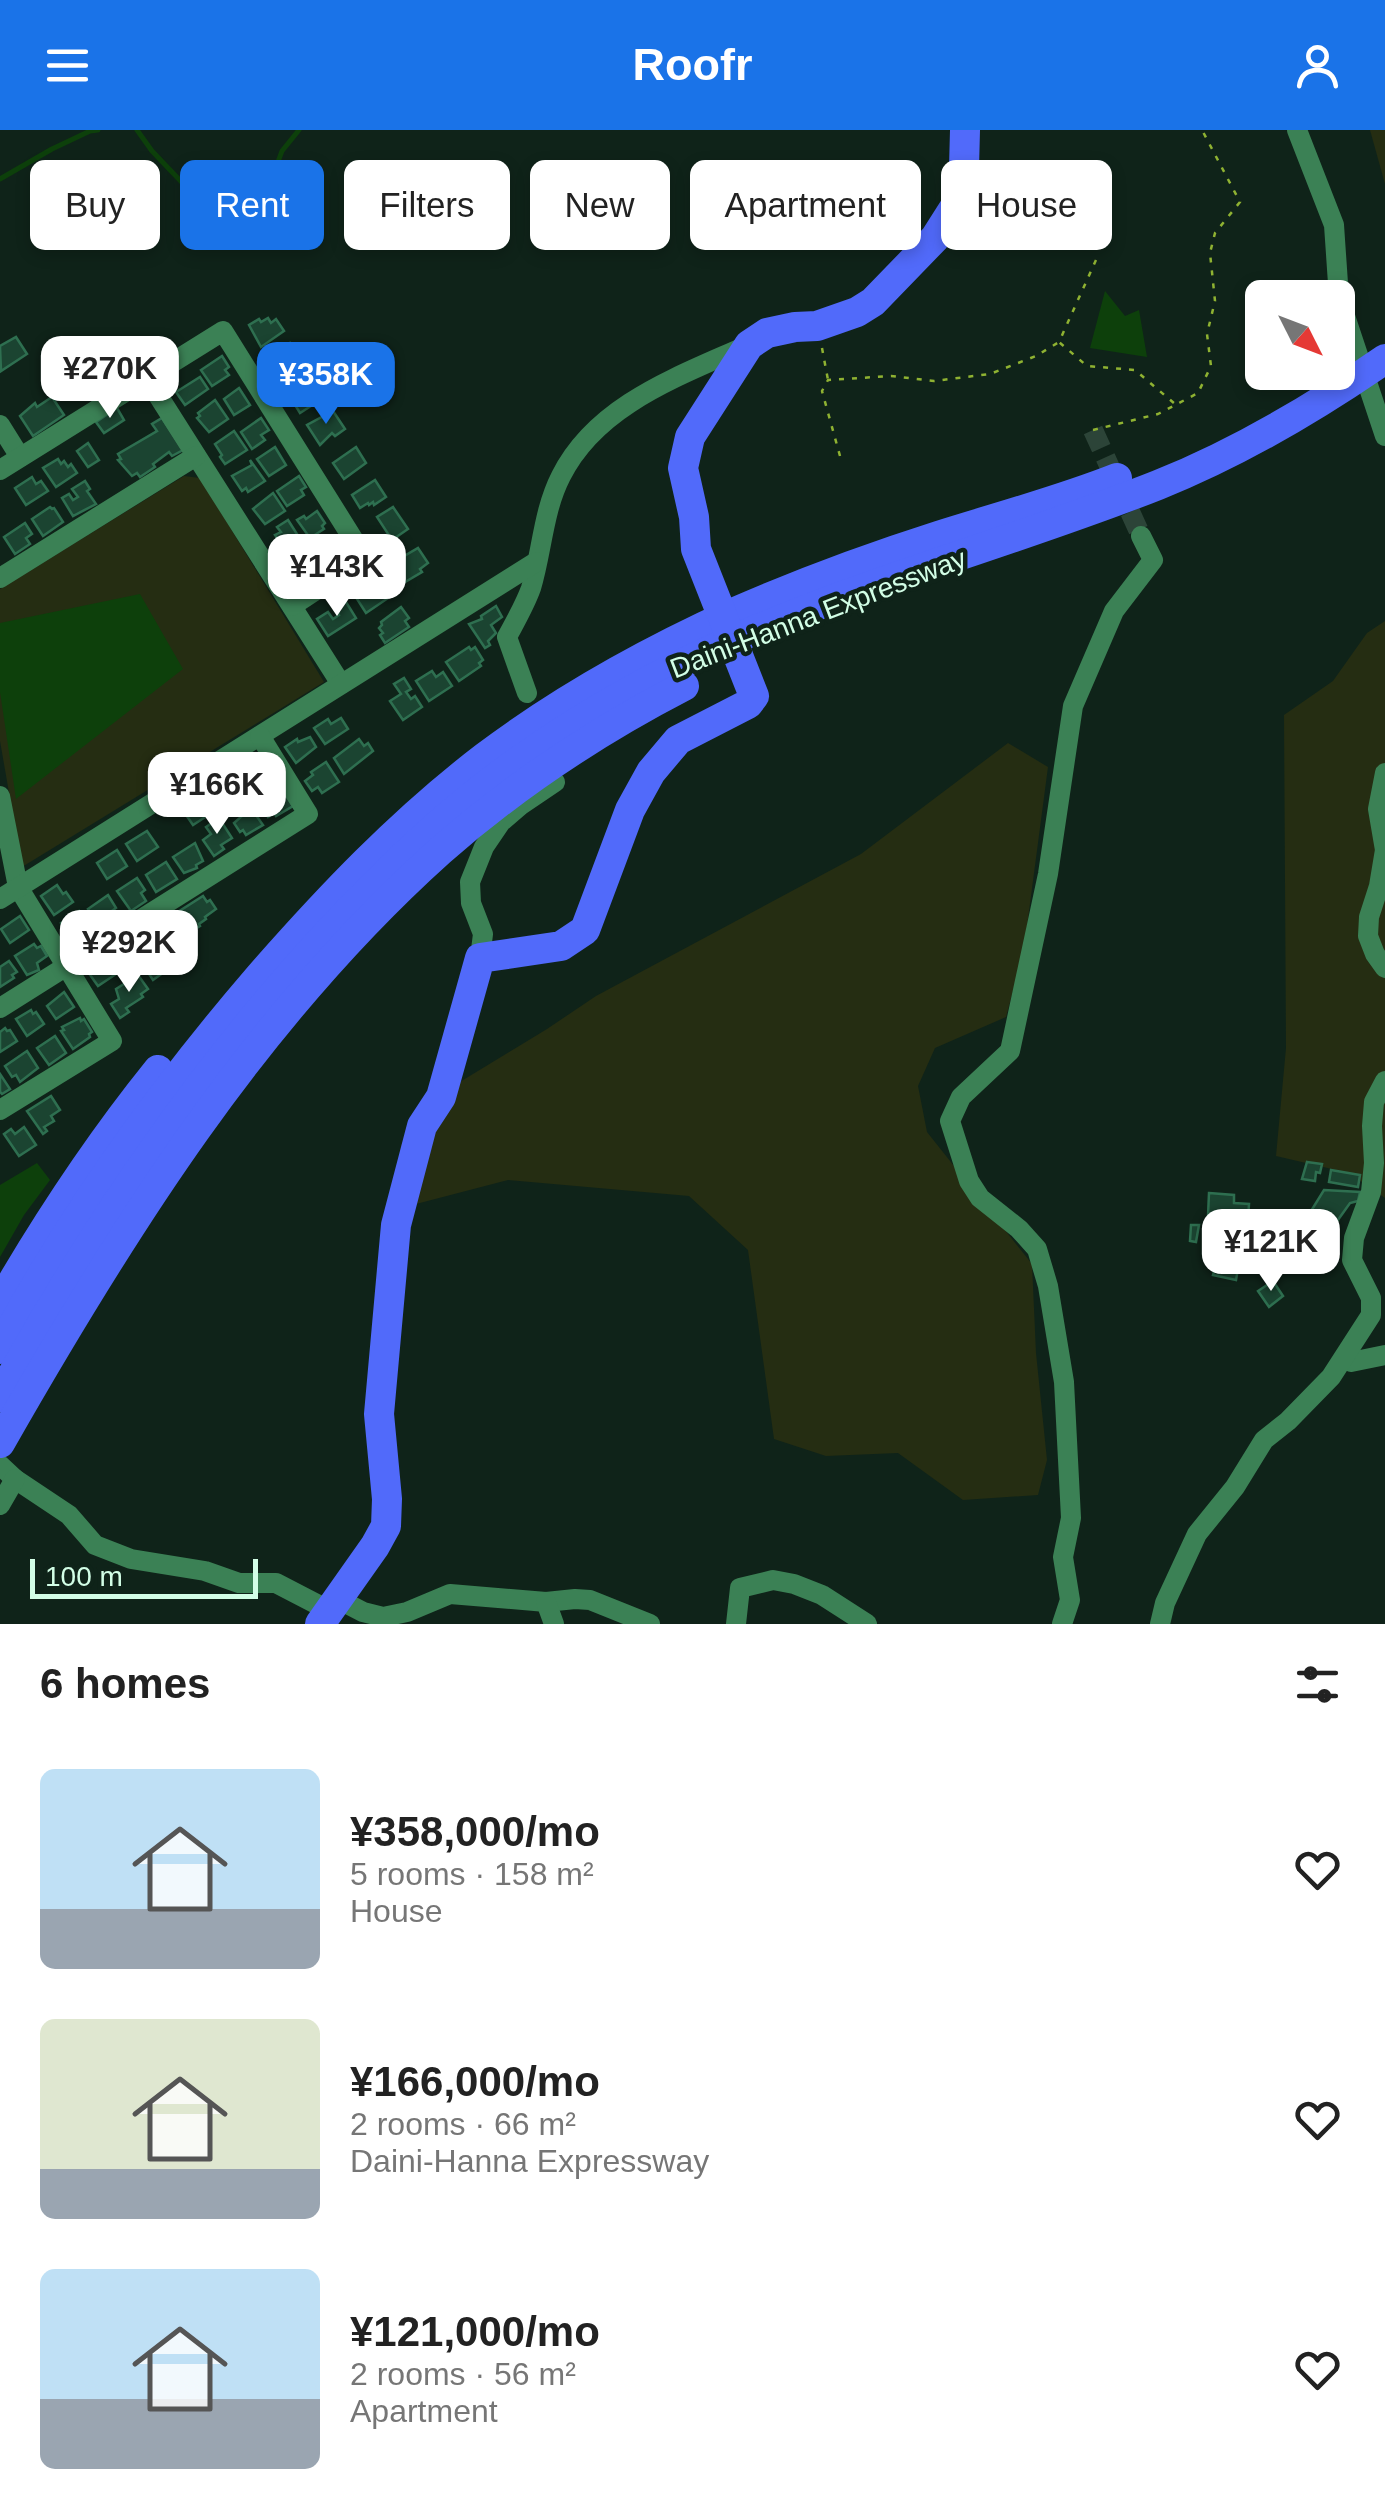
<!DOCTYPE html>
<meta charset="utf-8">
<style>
body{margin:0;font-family:Arial,sans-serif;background:#f2f2f2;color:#222;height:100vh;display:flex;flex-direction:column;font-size:38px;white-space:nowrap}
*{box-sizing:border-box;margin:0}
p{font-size:32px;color:#767676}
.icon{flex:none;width:55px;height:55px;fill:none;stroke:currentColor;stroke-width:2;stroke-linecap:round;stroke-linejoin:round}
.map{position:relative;height:1494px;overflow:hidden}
.panel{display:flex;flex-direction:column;background:#fff;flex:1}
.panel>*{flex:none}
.guide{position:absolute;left:30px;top:30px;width:1325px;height:90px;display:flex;gap:20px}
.needle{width:65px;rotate:132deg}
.fabs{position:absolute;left:1245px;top:150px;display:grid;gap:20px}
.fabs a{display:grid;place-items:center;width:110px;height:110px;border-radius:15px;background:#fff;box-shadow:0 5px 15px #0003;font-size:50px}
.scale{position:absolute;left:30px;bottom:25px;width:228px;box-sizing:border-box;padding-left:10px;border:5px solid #d2fee6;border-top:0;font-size:28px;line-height:35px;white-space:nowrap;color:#d2fee6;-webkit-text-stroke:8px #0f2319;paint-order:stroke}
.price{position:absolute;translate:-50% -85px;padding:0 22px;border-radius:20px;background:#fff;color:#222;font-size:32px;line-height:65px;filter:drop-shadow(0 2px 5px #0008)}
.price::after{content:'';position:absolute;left:50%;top:60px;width:30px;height:22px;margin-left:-15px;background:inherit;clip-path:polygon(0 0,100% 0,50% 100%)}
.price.on{background:#1a73e8;color:#fff}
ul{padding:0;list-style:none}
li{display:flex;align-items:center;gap:30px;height:250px;padding:0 40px}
li span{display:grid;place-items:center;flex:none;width:280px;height:200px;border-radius:15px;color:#555}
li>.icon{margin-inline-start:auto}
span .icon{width:120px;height:120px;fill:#fffc;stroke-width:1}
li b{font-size:42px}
h2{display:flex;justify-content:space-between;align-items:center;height:120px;padding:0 40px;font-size:42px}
.pill{padding:0 35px;border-radius:15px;background:#fff;box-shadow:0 5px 15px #0003;font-size:35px;line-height:90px}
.pill.on{background:#1a73e8;color:#fff}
header{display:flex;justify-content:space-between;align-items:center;height:130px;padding:0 40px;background:#1a73e8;color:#fff;font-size:45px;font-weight:700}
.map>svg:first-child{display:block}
</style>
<header><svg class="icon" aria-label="menu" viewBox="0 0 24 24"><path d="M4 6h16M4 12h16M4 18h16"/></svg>Roofr<svg class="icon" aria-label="person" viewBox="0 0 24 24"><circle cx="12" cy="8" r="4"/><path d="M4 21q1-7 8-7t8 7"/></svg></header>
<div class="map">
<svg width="1385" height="1494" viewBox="0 0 1385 1494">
<rect width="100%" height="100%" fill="#0f2319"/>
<g fill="#252d12">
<path d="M 1370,0 L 1385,0 L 1385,54 Z"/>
<path d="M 184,346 L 200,348 L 324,552 L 22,737 L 0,611 L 0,459 Z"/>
<path d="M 1385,491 L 1385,1068 L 1349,1043 L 1276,1026 L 1286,918 L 1284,585 L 1333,551 L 1367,503 Z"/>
<path d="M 1008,613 L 1048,637 L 1024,819 L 1006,887 L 935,918 L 918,956 L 927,1002 L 1032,1134 L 1036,1223 L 1047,1330 L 1038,1365 L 963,1370 L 898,1323 L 826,1326 L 774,1309 L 748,1120 L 689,1066 L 508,1050 L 393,1080 L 401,1015 L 422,975 L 547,899 L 596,866 L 861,724 Z"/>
</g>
<g fill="#0d400b">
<path d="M 1105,161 L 1125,186 L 1139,180 L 1147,227 L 1090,218 Z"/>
<path d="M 140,464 L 183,539 L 16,669 L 0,562 L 0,493 Z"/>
<path d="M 37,1033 L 50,1050 L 24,1085 L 0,1127 L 0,1055 Z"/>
</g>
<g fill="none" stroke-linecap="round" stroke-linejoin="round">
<g stroke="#0d400b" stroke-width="5">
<path d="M 137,0 L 152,21 L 212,84 L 236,91 L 264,58 L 275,40 L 282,21 L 299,0"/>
<path d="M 0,49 L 52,19 L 90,1 L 98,0"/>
</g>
</g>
<g fill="#1b4431" stroke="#2e6f50" stroke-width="2.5">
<path d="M 268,188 L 271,193 L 276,189 L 284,201 L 261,217 L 249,195 L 259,189 L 261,192 Z"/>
<path d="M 16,207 L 27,224 L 1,241 L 0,216 Z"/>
<path d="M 290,213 L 305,235 L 282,250 L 270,232 L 285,223 L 282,218 Z"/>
<path d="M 222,226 L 229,237 L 225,240 L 229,245 L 212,256 L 201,240 Z"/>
<path d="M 200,247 L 208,259 L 185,275 L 176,262 Z"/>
<path d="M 312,247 L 325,267 L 300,283 L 292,270 L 305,264 L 300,255 Z"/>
<path d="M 239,258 L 250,275 L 234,285 L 224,269 Z"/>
<path d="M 52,267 L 64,285 L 33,306 L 20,286 L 35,273 L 37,277 Z"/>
<path d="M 215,270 L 228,289 L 209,302 L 197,288 L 200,286 L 198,283 Z"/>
<path d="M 117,278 L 124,290 L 104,303 L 96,292 Z"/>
<path d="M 333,281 L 345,299 L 335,306 L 332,303 L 320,315 L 307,295 Z"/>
<path d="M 162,288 L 183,320 L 172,326 L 169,322 L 153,334 L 155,337 L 140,347 L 137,343 L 132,346 L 118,330 L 121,329 L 118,324 L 157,301 L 152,294 Z"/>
<path d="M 261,288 L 269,300 L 261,305 L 265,310 L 252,319 L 241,302 Z"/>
<path d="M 234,301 L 247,320 L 225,334 L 220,327 L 222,325 L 215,314 Z"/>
<path d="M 88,313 L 99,330 L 88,337 L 77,321 Z"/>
<path d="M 275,317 L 286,335 L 269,346 L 257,329 Z"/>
<path d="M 356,317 L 366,333 L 344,349 L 333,333 Z"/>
<path d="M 58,329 L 61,334 L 64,331 L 68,337 L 71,334 L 77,343 L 56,357 L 43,338 Z"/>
<path d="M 250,330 L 265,351 L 248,362 L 246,358 L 242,361 L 232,346 L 252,335 Z"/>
<path d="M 299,346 L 306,357 L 301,360 L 304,365 L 287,376 L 277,361 Z"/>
<path d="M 32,347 L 36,354 L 41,351 L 48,361 L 26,375 L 15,358 Z"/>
<path d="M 375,350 L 386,367 L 374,375 L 373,372 L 369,375 L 368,373 L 360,378 L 352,365 Z"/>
<path d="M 85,351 L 90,359 L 87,361 L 96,374 L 73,386 L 62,368 L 69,364 L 73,370 L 78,367 L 72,359 Z"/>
<path d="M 273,363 L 285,381 L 265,394 L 253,379 Z"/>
<path d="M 50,377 L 52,379 L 54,378 L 63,392 L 43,406 L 32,389 Z"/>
<path d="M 393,377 L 408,399 L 392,410 L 377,387 Z"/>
<path d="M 317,381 L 325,393 L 322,396 L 324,399 L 310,408 L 297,390 L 304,386 L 306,389 Z"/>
<path d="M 288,390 L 302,412 L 282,425 L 275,415 L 280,412 L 275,405 L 281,402 L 277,397 Z"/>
<path d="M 25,393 L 32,404 L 26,408 L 30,414 L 15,424 L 4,407 Z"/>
<path d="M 340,409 L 348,422 L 340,428 L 342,431 L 327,441 L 316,425 Z"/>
<path d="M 418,418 L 428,433 L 420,439 L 422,442 L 405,452 L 395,436 L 403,431 L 401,428 Z"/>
<path d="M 309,422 L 315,432 L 312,434 L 314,437 L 310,440 L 313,445 L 300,454 L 287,436 Z"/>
<path d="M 385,451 L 394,464 L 366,483 L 357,469 Z"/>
<path d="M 346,472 L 356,488 L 328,506 L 317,489 L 328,482 L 333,489 L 339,485 L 336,479 Z"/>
<path d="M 496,476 L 502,487 L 491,495 L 496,503 L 488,511 L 490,515 L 485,518 L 469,494 L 482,489 L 481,486 Z"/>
<path d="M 401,477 L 409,488 L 405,491 L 409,497 L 385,513 L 380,505 L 383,503 L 379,498 L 382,495 L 381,492 Z"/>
<path d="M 469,517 L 471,520 L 475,517 L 483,530 L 479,533 L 481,536 L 459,551 L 446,532 Z"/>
<path d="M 432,541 L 436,547 L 443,542 L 452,556 L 429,571 L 416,551 Z"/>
<path d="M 404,548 L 411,559 L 406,562 L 411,569 L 415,566 L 422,577 L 403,590 L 390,571 L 401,564 L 394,554 Z"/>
<path d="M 341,588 L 348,599 L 325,614 L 314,598 L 328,589 L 331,594 Z"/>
<path d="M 310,607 L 316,617 L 296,633 L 285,617 L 297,609 L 298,612 Z"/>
<path d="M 359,609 L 364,616 L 368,613 L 373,621 L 344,644 L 334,628 Z"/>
<path d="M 258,628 L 268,644 L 250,656 L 239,640 Z"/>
<path d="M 326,632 L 339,652 L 322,663 L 318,657 L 312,661 L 305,651 L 313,645 L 311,642 Z"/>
<path d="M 234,646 L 243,660 L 239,663 L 241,666 L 224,677 L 213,660 Z"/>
<path d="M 204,661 L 216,680 L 193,695 L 180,676 Z"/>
<path d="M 283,661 L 293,676 L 276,686 L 274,683 L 268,687 L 258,672 L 272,663 L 274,666 Z"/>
<path d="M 251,678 L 263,695 L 246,705 L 243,700 L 240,702 L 234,693 Z"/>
<path d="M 219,688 L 232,708 L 221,715 L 224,719 L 214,726 L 203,710 L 211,704 L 206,697 Z"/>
<path d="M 147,701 L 158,717 L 137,731 L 126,714 Z"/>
<path d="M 195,713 L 203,731 L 196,735 L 197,738 L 184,743 L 173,727 Z"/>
<path d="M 117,720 L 127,736 L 107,749 L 97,733 Z"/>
<path d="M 166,732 L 177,749 L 156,762 L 146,745 Z"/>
<path d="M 137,748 L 145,760 L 141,763 L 146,771 L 131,781 L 117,761 Z"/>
<path d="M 57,755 L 63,764 L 66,762 L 73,772 L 54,785 L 41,766 Z"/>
<path d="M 108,765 L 116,778 L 109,783 L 115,792 L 103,800 L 88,779 Z"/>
<path d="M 203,766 L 207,772 L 210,770 L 216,779 L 205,787 L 206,789 L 199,794 L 200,796 L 190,802 L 188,799 L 185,800 L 191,808 L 180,817 L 167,797 L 180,789 L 183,794 L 185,793 L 178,782 Z"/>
<path d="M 79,781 L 87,795 L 80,799 L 85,807 L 75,814 L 61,793 Z"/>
<path d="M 20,786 L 29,800 L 10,813 L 1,799 Z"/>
<path d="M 34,814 L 37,818 L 41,816 L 47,826 L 37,833 L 39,840 L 27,845 L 15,826 Z"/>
<path d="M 167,814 L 176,828 L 169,833 L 171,837 L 153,850 L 137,826 L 144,822 L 147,827 Z"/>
<path d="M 127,821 L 134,832 L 98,856 L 88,842 L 119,822 L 121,825 Z"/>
<path d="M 9,831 L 17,842 L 12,845 L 14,848 L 0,857 L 0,837 Z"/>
<path d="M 138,845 L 148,859 L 141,864 L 143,867 L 126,878 L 129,882 L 120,888 L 111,874 L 119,869 L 116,859 Z"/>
<path d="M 64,862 L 74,877 L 56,889 L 47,876 Z"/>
<path d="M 31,880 L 33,884 L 36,882 L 44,894 L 27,906 L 16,889 Z"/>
<path d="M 80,888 L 81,891 L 84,889 L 92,902 L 89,904 L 90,907 L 73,919 L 61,901 L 64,900 L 62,897 Z"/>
<path d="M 5,898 L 7,901 L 10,900 L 17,911 L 0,922 L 0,902 Z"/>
<path d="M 55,906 L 66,923 L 49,935 L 37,918 Z"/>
<path d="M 27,921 L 38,938 L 20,952 L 16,945 L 12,947 L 5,936 Z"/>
<path d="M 0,944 L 10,959 L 2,964 L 0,962 Z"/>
<path d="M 51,966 L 60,980 L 51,986 L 54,991 L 44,997 L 47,1001 L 43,1004 L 27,981 Z"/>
<path d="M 24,997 L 36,1015 L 19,1026 L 4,1004 L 11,999 L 15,1004 Z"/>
<path d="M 1307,1032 L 1322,1034 L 1320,1043 L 1316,1042 L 1315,1051 L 1302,1049 Z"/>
<path d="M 1331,1040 L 1360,1045 L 1358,1057 L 1329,1052 Z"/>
<path d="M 1324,1060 L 1360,1062 L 1358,1071 L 1350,1073 L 1335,1094 L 1311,1081 Z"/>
<path d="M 1209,1063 L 1234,1065 L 1234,1073 L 1249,1074 L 1247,1106 L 1250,1106 L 1250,1115 L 1245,1115 L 1244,1127 L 1220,1126 L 1223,1086 L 1208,1086 Z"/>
<path d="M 1191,1095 L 1199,1095 L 1196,1112 L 1190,1111 Z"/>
<path d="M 1307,1103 L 1330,1103 L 1328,1135 L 1305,1135 Z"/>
<path d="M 1216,1134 L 1238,1139 L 1236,1150 L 1213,1145 Z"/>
<path d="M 1273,1151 L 1283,1166 L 1269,1177 L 1258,1161 Z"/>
</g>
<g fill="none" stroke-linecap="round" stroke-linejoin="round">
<path stroke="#2c4438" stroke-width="20" stroke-dasharray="20 10" stroke-linecap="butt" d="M 1093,300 L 1141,406"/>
<g stroke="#8fb232" stroke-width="2.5" stroke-dasharray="5 8" stroke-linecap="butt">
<path d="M 1096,130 L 1059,212 L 1087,236 L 1135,240 L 1175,274"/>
<path d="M 822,218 L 828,250"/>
<path d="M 1093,300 L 1158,284 L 1198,263 L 1211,236 L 1207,204 L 1215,171 L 1210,123 L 1215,103 L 1240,72 L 1202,0"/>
<path d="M 840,326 L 822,261 L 828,250 L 891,246 L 934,251 L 990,244 L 1036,226 L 1059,212"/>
</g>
<g stroke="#3b8155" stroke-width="20">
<path d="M 1297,0 L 1334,95 L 1339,168 L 1385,306"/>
<path d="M 147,248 L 341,554"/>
<path d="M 0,295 L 20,327"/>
<path d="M 0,340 L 223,201 L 365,428 L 292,476"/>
<path d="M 0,448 L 196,326"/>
<path d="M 527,563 L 507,507 C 515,492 525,475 531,458 C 542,422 543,381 561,346 C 597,274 680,246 748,215"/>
<path d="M 1385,643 L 1378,679 L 1385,720 L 1379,756 L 1369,787 L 1368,806 L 1375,824 L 1385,838"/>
<path d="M 0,666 L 18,757 L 112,911 L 0,980"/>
<path d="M 0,769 L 536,432"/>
<path d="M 480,828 L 483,804 L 471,773 L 470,752 L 484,717 L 501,692 L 521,675 L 555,652"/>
<path d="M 0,878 L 308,684 L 260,606"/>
<path d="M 1351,1232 L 1385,1225"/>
<path d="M 0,1335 L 15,1349 L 69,1385 L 95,1415 L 131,1429 L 205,1441 L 239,1453 L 276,1453 L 330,1481"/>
<path d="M 0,1375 L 15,1349"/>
<path d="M 336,1468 L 363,1482 L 383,1487 L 407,1482 L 450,1464 L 546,1472 L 575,1469 L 590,1470 L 650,1494"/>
<path d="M 546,1472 L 554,1494"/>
<path d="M 736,1494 L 740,1458 L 773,1450 L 794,1454 L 822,1465 L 867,1494"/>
<path d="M 1062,1494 L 1070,1470 L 1063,1427 L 1071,1388 L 1064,1252 L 1048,1156 L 1037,1119 L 1019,1099 L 980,1068 L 969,1051 L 950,991 L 961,967 L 1010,921 L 1048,744 L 1073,576 L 1114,481 L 1153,430 L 1141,406"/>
<path d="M 1160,1494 L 1165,1473 L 1197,1404 L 1235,1357 L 1264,1310 L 1288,1291 L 1331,1247 L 1371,1185 L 1371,1168 L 1352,1130 L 1354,1108 L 1371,1062 L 1374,1033 L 1372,996 L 1374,972 L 1385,951"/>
</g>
<g stroke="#516afa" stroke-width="30">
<path d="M 0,1173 C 47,1092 99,1013 158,940"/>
<path d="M 0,1219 C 71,1087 160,962 258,848 C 328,768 401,691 485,627 C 562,569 645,523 733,483 C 799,454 869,428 938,406 C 998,387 1059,371 1117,348"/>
<path d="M 0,1267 C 87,1109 186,961 307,826 C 355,773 405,722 460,676 C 546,605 643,549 744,505 C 879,447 1022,409 1158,355 C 1238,323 1314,278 1385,229"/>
<path d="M 0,1313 C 122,1099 255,887 440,721 C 514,656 597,601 684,556"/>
<path d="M 320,1494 L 375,1416 L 386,1396 L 387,1369 L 379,1284 L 396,1095 L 422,996 L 441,967 L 480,828 L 561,816 L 585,800 L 630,680 L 651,642 L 678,610 L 748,574 L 754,566 L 696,419 L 694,387 L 683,338 L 690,307 L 749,215 L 767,203 L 795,197 L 817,196 L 857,182 L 873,172 L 935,108 L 956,75 L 964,39 L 965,0"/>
</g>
</g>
<g text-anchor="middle" stroke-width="9" stroke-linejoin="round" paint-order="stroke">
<g font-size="28" fill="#d2fee6" stroke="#0f2319">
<text transform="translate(818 483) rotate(-21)" y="10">Daini-Hanna Expressway</text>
</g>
</g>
</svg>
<div class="fabs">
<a><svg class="needle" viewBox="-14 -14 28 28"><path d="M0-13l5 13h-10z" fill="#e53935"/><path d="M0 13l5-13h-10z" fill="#767676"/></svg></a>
</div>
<div class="scale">100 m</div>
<b class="price" style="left:110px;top:291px">¥270K</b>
<b class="price on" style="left:326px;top:297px">¥358K</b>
<b class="price" style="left:337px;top:489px">¥143K</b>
<b class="price" style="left:217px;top:707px">¥166K</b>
<b class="price" style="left:129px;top:865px">¥292K</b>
<b class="price" style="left:1271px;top:1164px">¥121K</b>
<div class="guide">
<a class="pill">Buy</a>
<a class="pill on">Rent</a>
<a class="pill">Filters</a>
<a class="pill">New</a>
<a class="pill">Apartment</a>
<a class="pill">House</a>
</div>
</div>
<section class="panel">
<h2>6 homes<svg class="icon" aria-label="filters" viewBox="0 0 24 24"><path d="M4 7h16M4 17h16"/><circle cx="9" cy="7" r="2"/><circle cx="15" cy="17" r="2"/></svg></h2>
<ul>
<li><span style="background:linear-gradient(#bfe0f5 70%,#9aa5b1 0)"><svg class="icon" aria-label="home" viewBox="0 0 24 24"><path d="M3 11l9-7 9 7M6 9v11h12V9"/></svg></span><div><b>¥358,000/mo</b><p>5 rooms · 158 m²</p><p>House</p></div><svg class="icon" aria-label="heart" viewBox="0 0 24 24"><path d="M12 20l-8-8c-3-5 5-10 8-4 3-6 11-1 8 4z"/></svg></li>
<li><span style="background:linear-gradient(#dfe7d0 75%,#9aa5b1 0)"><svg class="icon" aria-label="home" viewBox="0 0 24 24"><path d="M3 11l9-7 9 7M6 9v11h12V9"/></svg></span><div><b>¥166,000/mo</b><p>2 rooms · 66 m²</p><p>Daini-Hanna Expressway</p></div><svg class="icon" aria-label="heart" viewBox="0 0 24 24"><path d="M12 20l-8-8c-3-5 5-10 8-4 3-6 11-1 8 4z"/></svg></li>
<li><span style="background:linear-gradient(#bfe0f5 65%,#9aa5b1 0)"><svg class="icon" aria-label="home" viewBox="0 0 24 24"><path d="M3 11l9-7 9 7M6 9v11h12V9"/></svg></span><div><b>¥121,000/mo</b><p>2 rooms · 56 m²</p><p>Apartment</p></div><svg class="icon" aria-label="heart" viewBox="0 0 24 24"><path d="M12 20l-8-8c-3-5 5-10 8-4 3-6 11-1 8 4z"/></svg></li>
</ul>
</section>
